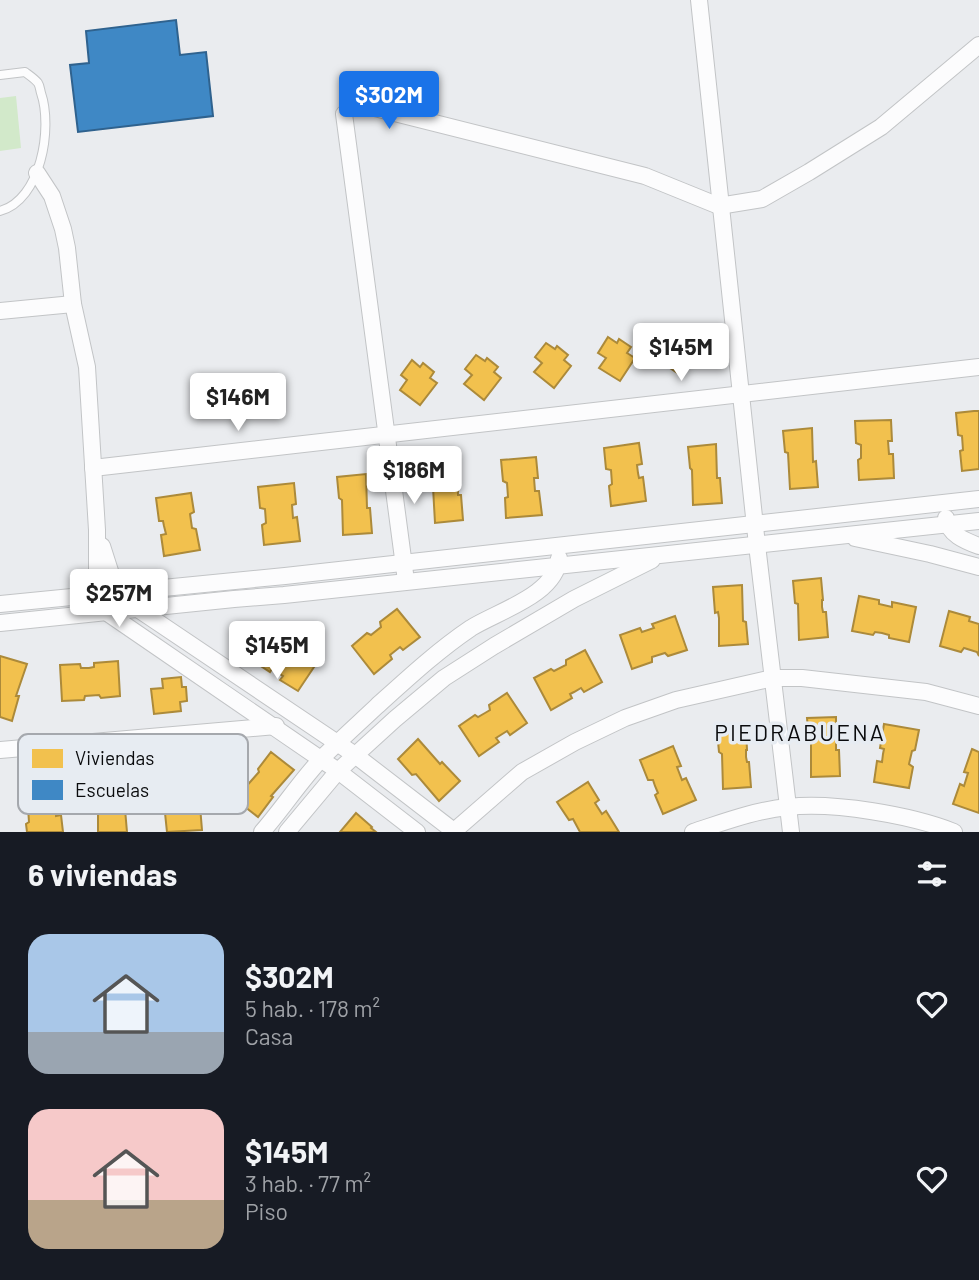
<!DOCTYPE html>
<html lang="es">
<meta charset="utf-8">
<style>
body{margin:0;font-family:Barlow,sans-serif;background:#20242c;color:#f1f3f6;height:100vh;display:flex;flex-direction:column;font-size:26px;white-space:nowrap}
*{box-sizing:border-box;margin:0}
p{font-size:23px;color:#9ea1a6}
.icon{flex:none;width:38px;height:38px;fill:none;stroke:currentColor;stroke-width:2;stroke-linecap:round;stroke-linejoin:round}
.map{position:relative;height:832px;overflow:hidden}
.drawer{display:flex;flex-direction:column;background:#171b24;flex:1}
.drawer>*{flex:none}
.price{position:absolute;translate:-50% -60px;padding:0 16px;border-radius:7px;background:#fff;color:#222;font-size:23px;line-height:46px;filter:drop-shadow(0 2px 4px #0008)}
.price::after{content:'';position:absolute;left:50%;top:42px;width:21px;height:16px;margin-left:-10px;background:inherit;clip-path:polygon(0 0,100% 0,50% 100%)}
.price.current{background:#1a73e8;color:#fff}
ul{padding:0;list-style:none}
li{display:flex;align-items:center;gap:21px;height:175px;padding:0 28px}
li span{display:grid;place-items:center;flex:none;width:196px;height:140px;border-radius:21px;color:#555}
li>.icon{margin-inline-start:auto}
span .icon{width:84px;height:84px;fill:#fffc;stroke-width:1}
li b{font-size:30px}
h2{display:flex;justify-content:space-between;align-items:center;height:84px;padding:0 28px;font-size:30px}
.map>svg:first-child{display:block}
</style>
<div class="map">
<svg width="979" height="832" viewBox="0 0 979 832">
<rect width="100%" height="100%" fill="#eaecef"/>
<path fill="#d2e9ca" d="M 16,96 L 21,148 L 0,151 L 0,98 Z"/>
<g fill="#f2c14e" stroke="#ac8a3a" stroke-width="2">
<path d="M 670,332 L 679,337 L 681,334 L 693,341 L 689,347 L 697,352 L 682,376 L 661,362 L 667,352 L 660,347 Z"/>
<path d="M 608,337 L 617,343 L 619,339 L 631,347 L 627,353 L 635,358 L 620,381 L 599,368 L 606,358 L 598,353 Z"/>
<path d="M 546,343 L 555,349 L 557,346 L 568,355 L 564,360 L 571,366 L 554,388 L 534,372 L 542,363 L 535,357 Z"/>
<path d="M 476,355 L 485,361 L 487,358 L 498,367 L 494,372 L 501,378 L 484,400 L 464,384 L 472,375 L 465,369 Z"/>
<path d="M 412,360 L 420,367 L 423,363 L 434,372 L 430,378 L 437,383 L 420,405 L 400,390 L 407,380 L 401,375 Z"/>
<path d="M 974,411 L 979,411 L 979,469 L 962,471 L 960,451 L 963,450 L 962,436 L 958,435 L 956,413 Z"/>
<path d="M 891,420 L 892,441 L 888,441 L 889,454 L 893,454 L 894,478 L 859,480 L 858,460 L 861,458 L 861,445 L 856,443 L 855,421 Z"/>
<path d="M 812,428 L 813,462 L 816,461 L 818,487 L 790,489 L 788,453 L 785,452 L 783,431 Z"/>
<path d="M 639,443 L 642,464 L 637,465 L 638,473 L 639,478 L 643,477 L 646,501 L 611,506 L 609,486 L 612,484 L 611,470 L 606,469 L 604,448 Z"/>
<path d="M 716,444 L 717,478 L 720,478 L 722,503 L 693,505 L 692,470 L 690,468 L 688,447 Z"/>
<path d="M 536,457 L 538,478 L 534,478 L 535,491 L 539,491 L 542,515 L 506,518 L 505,498 L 508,497 L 507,483 L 503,481 L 501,460 Z"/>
<path d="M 457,461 L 458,495 L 461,495 L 463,520 L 435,523 L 433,487 L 430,486 L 428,464 Z"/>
<path d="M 366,474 L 367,508 L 370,508 L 372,533 L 343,535 L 342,500 L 339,498 L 337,477 Z"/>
<path d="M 294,483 L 296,504 L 292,505 L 293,518 L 297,517 L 300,541 L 264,545 L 262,525 L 266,523 L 265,509 L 260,508 L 258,487 Z"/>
<path d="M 191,493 L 194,512 L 190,514 L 192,528 L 196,529 L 200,550 L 164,556 L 161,535 L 166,534 L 164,526 L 163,521 L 159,521 L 156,498 Z"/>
<path d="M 821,578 L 823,600 L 822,600 L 822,607 L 823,612 L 826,612 L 828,637 L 799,640 L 798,604 L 795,603 L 793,581 Z"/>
<path d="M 742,585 L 743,621 L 746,622 L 748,644 L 719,646 L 719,618 L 718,612 L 715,613 L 713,587 Z"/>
<path d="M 859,596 L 879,600 L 879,604 L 892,607 L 892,602 L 916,607 L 909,642 L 889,638 L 889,635 L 882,633 L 875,632 L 873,635 L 852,631 Z"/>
<path d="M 397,609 L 420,637 L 403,650 L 400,647 L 390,655 L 392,659 L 374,674 L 352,646 L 367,633 L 371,635 L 381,627 L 380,622 Z"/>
<path d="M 949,611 L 970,617 L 969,621 L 979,624 L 979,656 L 977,652 L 964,648 L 961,652 L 940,646 Z"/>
<path d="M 675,616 L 687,650 L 668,656 L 665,653 L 652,657 L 652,662 L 632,669 L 620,635 L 640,628 L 642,632 L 654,628 L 652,624 Z"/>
<path d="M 270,629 L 286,640 L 285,644 L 297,652 L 300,650 L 318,661 L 298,691 L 280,680 L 283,676 L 272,669 L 270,672 L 250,659 Z"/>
<path d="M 585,650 L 602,682 L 584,692 L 581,688 L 574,692 L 570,694 L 572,698 L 551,710 L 534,678 L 551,669 L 554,671 L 566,665 L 566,660 Z"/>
<path d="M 0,656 L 27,664 L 16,696 L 19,696 L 12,721 L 0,717 Z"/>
<path d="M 118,661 L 120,696 L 101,698 L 99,695 L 85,696 L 84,700 L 62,701 L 60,665 L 80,664 L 81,668 L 89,668 L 94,667 L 94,663 Z"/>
<path d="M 181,677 L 182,687 L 186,687 L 187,701 L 180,702 L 181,711 L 154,714 L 151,689 L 163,688 L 162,679 Z"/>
<path d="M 507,693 L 527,723 L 510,735 L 507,731 L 496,738 L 499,742 L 479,756 L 459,726 L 475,715 L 478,717 L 485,713 L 490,710 L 489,705 Z"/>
<path d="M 836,717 L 836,750 L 839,750 L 840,776 L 811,777 L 811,741 L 809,740 L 807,718 Z"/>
<path d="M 884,724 L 919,730 L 915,750 L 912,751 L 909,764 L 913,767 L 909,788 L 874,782 L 877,761 L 882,762 L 883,754 L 884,749 L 880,748 Z"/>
<path d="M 746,728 L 747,750 L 746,750 L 746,757 L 747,762 L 749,762 L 751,787 L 723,789 L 722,754 L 719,752 L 717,731 Z"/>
<path d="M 418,739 L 440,764 L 442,762 L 460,781 L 439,801 L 416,774 L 412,775 L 398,759 Z"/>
<path d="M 673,746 L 681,766 L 677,767 L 682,780 L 686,778 L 696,800 L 663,814 L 655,795 L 658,793 L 655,786 L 653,780 L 648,780 L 640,760 Z"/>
<path d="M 972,749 L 979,752 L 979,813 L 953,804 L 960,784 L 964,786 L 968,773 L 964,772 Z"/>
<path d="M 271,752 L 294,770 L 271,796 L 273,797 L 258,817 L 235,799 L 259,772 L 258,769 Z"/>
<path d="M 197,771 L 199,792 L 194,793 L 195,806 L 200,806 L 202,830 L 167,832 L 165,813 L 168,811 L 167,798 L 163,796 L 161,775 Z"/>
<path d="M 122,776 L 123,797 L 121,797 L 122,804 L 123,810 L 125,809 L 127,832 L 98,832 L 98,801 L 95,800 L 93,778 Z"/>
<path d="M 57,781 L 59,802 L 55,803 L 56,811 L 56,816 L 61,815 L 63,832 L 27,832 L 26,824 L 29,822 L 28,808 L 24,807 L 21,785 Z"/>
<path d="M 588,782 L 599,800 L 595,803 L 602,814 L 606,811 L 619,832 L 580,832 L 573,819 L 569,820 L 557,802 Z"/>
<path d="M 356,813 L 372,827 L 371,828 L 376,832 L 340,832 Z"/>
</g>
<path fill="#3f88c5" stroke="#2f628e" stroke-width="2" d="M 176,20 L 180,55 L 206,52 L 213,116 L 78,132 L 70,65 L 89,63 L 86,31 Z"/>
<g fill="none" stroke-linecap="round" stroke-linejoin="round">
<g stroke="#c2c4c6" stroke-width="10">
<path id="lane" d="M 0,75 L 25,72 C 29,75 35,79 38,83 C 40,86 40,90 41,93 C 53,128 41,200 0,211"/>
</g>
<g stroke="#c2c4c6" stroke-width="18">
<g id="street">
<path d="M 699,0 L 757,545 L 791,832"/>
<path d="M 37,173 L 52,196 L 63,229 L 67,248 L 73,304 L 87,367 L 97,530 L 97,595 L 106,612 L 338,771 L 417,832"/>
<path d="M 0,311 L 73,304"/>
<path d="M 93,468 L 979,367"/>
<path d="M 946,518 C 948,534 965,541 979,546"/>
<path d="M 855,538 L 930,554 L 979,567"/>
<path d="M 102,546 L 117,593 L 138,609 L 355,755 L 455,832"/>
<path d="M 406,581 L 344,114 L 355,103 L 645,176 L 719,206 L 762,199 L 809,172 L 881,127 L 979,45"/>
<path d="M 0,604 L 285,576 L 979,499"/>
<path d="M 0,623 L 234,599 L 284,595 L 979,521"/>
<path d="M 0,750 L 276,726"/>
<path d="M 262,832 C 283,808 301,780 323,757 C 340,740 359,723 377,706 C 407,679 437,651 471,628 C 498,611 556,595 559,558"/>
<path d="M 287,832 L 338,771 L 395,719 L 444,678 L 494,646 L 574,599 L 652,560"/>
<path d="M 453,832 L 522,772 L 575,742 L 625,718 L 676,700 L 773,678 L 802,678 L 926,692 L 979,706"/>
<path d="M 693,832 C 724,822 756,810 788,807 C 835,802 911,815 954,832"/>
</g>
</g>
<use href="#lane" stroke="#fcfcfd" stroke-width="8"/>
<use href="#street" stroke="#fcfcfd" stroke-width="16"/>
</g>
<g text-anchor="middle" stroke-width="7" stroke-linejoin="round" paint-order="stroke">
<g font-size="23" letter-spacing="2" fill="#0a0b0d" stroke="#e7ecf2">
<text x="800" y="741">PIEDRABUENA</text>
</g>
</g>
<rect x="18" y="734" width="230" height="80" rx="10" fill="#e7ecf2" stroke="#a5a8ad" stroke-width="2"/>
<rect x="32" y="749" width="31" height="19" fill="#f2c14e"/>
<rect x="32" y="780" width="31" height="20" fill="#3f88c5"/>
<g font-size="19" fill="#0a0b0d">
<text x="75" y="765">Viviendas</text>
<text x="75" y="797">Escuelas</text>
</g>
</svg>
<b class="price current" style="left:389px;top:131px">$302M</b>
<b class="price" style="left:681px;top:383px">$145M</b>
<b class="price" style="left:238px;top:433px">$146M</b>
<b class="price" style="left:414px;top:506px">$186M</b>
<b class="price" style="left:119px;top:629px">$257M</b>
<b class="price" style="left:277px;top:681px">$145M</b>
</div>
<section class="drawer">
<h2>6 viviendas<svg class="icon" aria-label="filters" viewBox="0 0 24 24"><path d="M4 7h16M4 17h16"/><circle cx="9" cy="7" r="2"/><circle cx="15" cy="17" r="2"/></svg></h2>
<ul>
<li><span style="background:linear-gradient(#a9c7e8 70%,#9aa5b1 0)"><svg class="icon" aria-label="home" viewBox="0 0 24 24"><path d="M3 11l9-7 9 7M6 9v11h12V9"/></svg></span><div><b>$302M</b><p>5 hab. · 178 m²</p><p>Casa</p></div><svg class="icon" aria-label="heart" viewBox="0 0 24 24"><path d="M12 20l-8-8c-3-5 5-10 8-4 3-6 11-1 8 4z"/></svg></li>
<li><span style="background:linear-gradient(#f6c9c9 65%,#b9a48a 0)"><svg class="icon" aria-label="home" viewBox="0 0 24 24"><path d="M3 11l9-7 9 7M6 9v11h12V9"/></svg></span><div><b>$145M</b><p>3 hab. · 77 m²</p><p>Piso</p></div><svg class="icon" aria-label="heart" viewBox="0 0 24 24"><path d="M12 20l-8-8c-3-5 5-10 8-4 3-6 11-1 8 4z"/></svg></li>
</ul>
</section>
